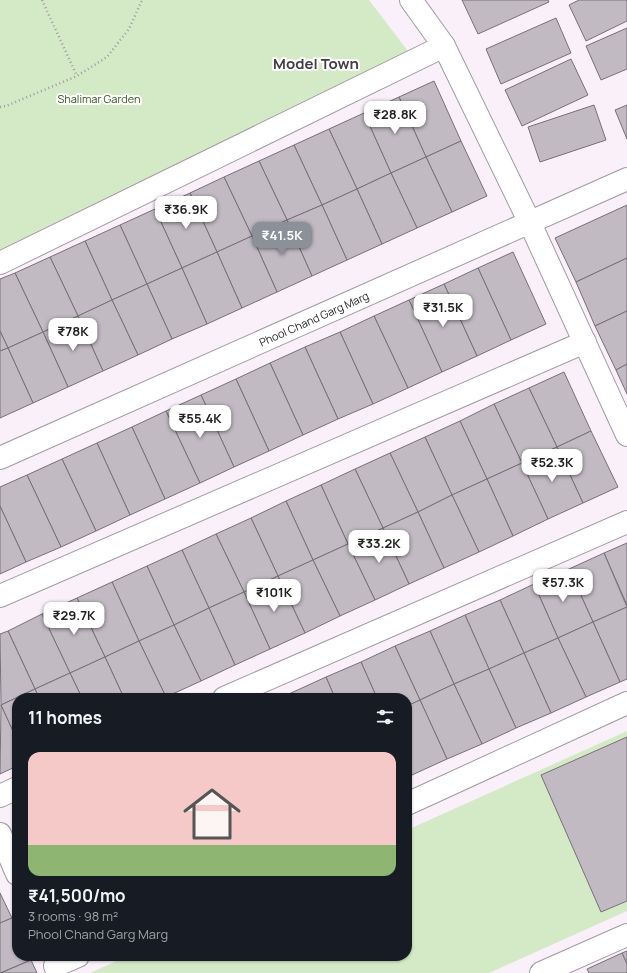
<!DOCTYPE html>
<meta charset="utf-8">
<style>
body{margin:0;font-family:Manrope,sans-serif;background:#242831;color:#f1f3f6;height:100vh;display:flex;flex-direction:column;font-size:15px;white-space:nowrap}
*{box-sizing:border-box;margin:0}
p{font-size:13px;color:#9ea1a6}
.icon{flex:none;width:22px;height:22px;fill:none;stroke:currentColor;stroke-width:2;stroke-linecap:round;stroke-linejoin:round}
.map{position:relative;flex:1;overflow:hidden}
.drawer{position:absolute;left:12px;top:693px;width:400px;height:268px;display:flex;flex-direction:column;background:#171b24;border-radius:16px;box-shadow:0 1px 3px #0004}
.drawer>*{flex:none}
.price{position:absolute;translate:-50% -34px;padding:0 9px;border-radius:8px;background:#fff;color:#222;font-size:13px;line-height:26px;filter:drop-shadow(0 1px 2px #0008)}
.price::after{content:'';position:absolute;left:50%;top:24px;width:12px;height:9px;margin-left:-6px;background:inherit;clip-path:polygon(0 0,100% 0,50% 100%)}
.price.on{background:#8c9099;color:#fff}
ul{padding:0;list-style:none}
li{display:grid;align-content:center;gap:8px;height:212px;padding:0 16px}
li+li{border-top:1px solid #363941}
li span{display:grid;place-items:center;height:124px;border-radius:12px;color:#555}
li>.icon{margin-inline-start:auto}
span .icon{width:72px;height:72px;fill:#fffc;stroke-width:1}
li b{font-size:17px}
h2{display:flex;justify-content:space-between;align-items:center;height:48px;padding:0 16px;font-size:17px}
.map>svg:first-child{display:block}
</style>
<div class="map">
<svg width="627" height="973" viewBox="0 0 627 973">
<rect width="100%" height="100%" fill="#f9f0f9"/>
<g fill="#d4eac7">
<path d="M 0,0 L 369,0 L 411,55 L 0,258 Z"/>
<path d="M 627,731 L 627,911 L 489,973 L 90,973 L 128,956 L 407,956 L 407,830 Z"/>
</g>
<g fill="#c2bac3" stroke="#787078">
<path d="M 462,0 L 548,0 L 549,2 L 478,34 Z"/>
<path d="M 579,0 L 627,0 L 627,21 L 586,41 L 569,5 Z"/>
<path d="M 556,18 L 571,53 L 501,84 L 486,49 Z"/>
<path d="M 627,28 L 627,69 L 601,80 L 586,46 Z"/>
<path d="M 571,59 L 588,95 L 522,126 L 505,90 Z"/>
<path d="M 434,81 L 461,141 L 426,157 L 399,97 Z"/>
<path d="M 399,97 L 426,157 L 391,173 L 364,113 Z"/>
<path d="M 594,105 L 606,140 L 540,162 L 528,127 Z"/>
<path d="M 627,105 L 627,139 L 615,110 Z"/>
<path d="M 364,113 L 391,173 L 357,189 L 329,129 Z"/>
<path d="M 329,129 L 357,189 L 322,205 L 294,145 Z"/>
<path d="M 461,141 L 487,196 L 452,212 L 426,157 Z"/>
<path d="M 294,145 L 322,205 L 287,220 L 259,161 Z"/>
<path d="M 426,157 L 452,212 L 417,228 L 391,173 Z"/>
<path d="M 259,161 L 287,220 L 252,236 L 224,177 Z"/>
<path d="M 391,173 L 417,228 L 382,244 L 357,189 Z"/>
<path d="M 224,177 L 252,236 L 217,252 L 190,193 Z"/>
<path d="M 357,189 L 382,244 L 347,260 L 322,205 Z"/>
<path d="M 190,193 L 217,252 L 182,268 L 155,209 Z"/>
<path d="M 322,205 L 347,260 L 312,276 L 287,220 Z"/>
<path d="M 627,205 L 627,258 L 576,282 L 555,238 Z"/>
<path d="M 155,209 L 182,268 L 147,284 L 120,225 Z"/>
<path d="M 287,220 L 312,276 L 277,292 L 252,236 Z"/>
<path d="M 120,225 L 147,284 L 112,300 L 85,241 Z"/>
<path d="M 252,236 L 277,292 L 242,308 L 217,252 Z"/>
<path d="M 85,241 L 112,300 L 78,316 L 50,257 Z"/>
<path d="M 217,252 L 242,308 L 207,324 L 182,268 Z"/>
<path d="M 513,252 L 546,324 L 511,340 L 478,268 Z"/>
<path d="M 50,257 L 78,316 L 43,332 L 15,273 Z"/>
<path d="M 627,258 L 627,311 L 595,326 L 576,282 Z"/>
<path d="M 182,268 L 207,324 L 172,339 L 147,284 Z"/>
<path d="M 478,268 L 511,340 L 477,356 L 444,284 Z"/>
<path d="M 15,273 L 43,332 L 8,348 L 0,331 L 0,279 Z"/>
<path d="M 147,284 L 172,339 L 138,355 L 112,300 Z"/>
<path d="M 444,284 L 477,356 L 442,372 L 409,300 Z"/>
<path d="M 112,300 L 138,355 L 103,371 L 78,316 Z"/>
<path d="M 409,300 L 442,372 L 408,388 L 374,316 Z"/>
<path d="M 627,311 L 627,364 L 616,370 L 595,326 Z"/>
<path d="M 78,316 L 103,371 L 68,387 L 43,332 Z"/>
<path d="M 374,316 L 408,388 L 373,404 L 340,332 Z"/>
<path d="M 0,331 L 8,348 L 0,351 Z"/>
<path d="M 43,332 L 68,387 L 33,403 L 8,348 Z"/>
<path d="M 340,332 L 373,404 L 338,419 L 305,347 Z"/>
<path d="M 305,347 L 338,419 L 303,435 L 270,363 Z"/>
<path d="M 8,348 L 33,403 L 0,418 L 0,351 Z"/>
<path d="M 270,363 L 303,435 L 269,451 L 236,379 Z"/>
<path d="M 627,364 L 627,394 L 616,370 Z"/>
<path d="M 564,372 L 591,431 L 557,447 L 529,388 Z"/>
<path d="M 236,379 L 269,451 L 234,467 L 201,395 Z"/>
<path d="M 529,388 L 557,447 L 522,463 L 494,404 Z"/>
<path d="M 201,395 L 234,467 L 200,483 L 166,411 Z"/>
<path d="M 494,404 L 522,463 L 487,479 L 460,421 Z"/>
<path d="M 166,411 L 200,483 L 165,499 L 132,427 Z"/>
<path d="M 460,421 L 487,479 L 452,495 L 425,437 Z"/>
<path d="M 132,427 L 165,499 L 130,515 L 97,443 Z"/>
<path d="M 591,431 L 618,487 L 583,503 L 557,447 Z"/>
<path d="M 425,437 L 452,495 L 418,512 L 390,453 Z"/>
<path d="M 97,443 L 130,515 L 96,531 L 62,459 Z"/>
<path d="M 557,447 L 583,503 L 548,519 L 522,463 Z"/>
<path d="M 390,453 L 418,512 L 383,528 L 355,469 Z"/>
<path d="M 62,459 L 96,531 L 61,547 L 27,475 Z"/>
<path d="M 522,463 L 548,519 L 513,536 L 487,479 Z"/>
<path d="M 355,469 L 383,528 L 348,544 L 321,485 Z"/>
<path d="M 27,475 L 61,547 L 26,562 L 0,506 L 0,487 Z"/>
<path d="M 487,479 L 513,536 L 479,552 L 452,495 Z"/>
<path d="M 321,485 L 348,544 L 313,560 L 286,501 Z"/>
<path d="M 452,495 L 479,552 L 444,568 L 418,512 Z"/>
<path d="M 286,501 L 313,560 L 278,576 L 251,518 Z"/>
<path d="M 0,506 L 26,562 L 0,574 Z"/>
<path d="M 418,512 L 444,568 L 409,584 L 383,528 Z"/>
<path d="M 251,518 L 278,576 L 244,592 L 216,534 Z"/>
<path d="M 383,528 L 409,584 L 375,600 L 348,544 Z"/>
<path d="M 216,534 L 244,592 L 209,608 L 182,550 Z"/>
<path d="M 627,543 L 627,605 L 604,553 Z"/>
<path d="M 348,544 L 375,600 L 340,616 L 313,560 Z"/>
<path d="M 182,550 L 209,608 L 174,625 L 147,566 Z"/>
<path d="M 604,553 L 627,607 L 593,622 L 569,569 Z"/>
<path d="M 313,560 L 340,616 L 305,633 L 278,576 Z"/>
<path d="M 147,566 L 174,625 L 139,641 L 112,582 Z"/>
<path d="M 569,569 L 593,622 L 558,638 L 534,584 Z"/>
<path d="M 278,576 L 305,633 L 270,649 L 244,592 Z"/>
<path d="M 112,582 L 139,641 L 105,657 L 77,598 Z"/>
<path d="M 534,584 L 558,638 L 524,653 L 500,600 Z"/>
<path d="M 244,592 L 270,649 L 235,665 L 209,608 Z"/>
<path d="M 77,598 L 105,657 L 70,673 L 42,614 Z"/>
<path d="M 500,600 L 524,653 L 489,669 L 465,615 Z"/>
<path d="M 627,607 L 627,679 L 620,682 L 593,622 Z"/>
<path d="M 209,608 L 235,665 L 201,681 L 174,625 Z"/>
<path d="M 42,614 L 70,673 L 35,689 L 8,631 Z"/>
<path d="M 465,615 L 489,669 L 454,684 L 430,631 Z"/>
<path d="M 593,622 L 620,682 L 586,697 L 558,638 Z"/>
<path d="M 174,625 L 201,681 L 166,697 L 139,641 Z"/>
<path d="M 8,631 L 35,689 L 1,705 L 0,634 Z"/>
<path d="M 430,631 L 454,684 L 420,700 L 395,646 Z"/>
<path d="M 558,638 L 586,697 L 551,713 L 524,653 Z"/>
<path d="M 139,641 L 166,697 L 164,698 L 124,698 L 105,657 Z"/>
<path d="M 395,646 L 420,700 L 407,706 L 407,698 L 377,698 L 361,662 Z"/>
<path d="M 524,653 L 551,713 L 516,728 L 489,669 Z"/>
<path d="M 105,657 L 124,698 L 82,698 L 70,673 Z"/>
<path d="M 361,662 L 377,698 L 335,698 L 326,677 Z"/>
<path d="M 489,669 L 516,728 L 482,744 L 454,684 Z"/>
<path d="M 70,673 L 82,698 L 39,698 L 35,689 Z"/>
<path d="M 326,677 L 335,698 L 294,698 L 291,693 Z"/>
<path d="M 454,684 L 482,744 L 447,759 L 420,700 Z"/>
<path d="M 35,689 L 39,698 L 17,698 L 17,740 L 1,705 Z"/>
<path d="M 291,693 L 294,698 L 280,698 Z"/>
<path d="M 420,700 L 447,759 L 412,775 L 407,764 L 407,706 Z"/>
<path d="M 1,705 L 17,740 L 17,766 L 0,774 Z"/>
<path d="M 627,737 L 627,901 L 601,912 L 541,775 Z"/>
<path d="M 407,764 L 412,775 L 407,777 Z"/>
<path d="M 0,893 L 12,918 L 0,923 Z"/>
<path d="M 12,918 L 17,930 L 17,956 L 29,956 L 31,960 L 0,973 L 0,923 Z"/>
<path d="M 627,951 L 627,964 L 622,953 Z"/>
<path d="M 622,953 L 627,964 L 627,973 L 589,973 L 587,969 Z"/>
<path d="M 31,960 L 37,973 L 1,973 Z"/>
</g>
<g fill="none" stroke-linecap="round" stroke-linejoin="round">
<g stroke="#a29aa3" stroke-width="24">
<g id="minor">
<path d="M 411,0 L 444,46 L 530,223 L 627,435"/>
<path d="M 0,263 L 444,46"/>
<path d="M 0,458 L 627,179"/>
<path d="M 0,596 L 585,342"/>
<path d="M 224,698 L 627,522"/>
<path d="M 0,796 L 17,788"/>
<path d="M 407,804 L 627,703"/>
<path d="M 0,834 L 17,874"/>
<path d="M 55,966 L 78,956"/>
<path d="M 541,973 L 627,935"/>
</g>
</g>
<g stroke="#9f989f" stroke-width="2.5" stroke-dasharray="1 3" stroke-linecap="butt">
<path d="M 42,0 L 77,76"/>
<path d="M 0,107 L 6,106 L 77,76 L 107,57 L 129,29 L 142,0"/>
</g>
<use href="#minor" stroke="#fff" stroke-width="22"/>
</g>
<g text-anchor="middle" stroke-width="4" stroke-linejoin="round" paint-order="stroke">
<g font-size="11" fill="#34531b" stroke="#fff">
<text x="99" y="103">Shalimar Garden</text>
</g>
<g font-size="11" fill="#2b282c" stroke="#fff">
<text transform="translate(314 319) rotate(-24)" y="4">Phool Chand Garg Marg</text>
</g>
<g font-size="15" font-weight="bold" fill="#433c43" stroke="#fff">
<text x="316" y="69">Model Town</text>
</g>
</g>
</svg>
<b class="price" style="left:395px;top:135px">₹28.8K</b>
<b class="price" style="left:186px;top:230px">₹36.9K</b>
<b class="price on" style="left:282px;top:256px">₹41.5K</b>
<b class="price" style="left:443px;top:328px">₹31.5K</b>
<b class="price" style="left:73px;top:352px">₹78K</b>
<b class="price" style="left:200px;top:439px">₹55.4K</b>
<b class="price" style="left:552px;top:483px">₹52.3K</b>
<b class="price" style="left:379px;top:564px">₹33.2K</b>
<b class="price" style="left:563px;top:603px">₹57.3K</b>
<b class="price" style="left:274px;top:613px">₹101K</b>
<b class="price" style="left:74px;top:636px">₹29.7K</b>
<section class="drawer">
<h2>11 homes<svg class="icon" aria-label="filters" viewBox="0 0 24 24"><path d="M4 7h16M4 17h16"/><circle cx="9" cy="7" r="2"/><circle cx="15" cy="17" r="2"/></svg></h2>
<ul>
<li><span style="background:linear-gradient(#f6c9c9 75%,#8fb573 0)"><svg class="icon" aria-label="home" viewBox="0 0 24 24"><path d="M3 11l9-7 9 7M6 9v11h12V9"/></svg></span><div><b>₹41,500/mo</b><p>3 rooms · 98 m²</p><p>Phool Chand Garg Marg</p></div></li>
</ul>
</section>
</div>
